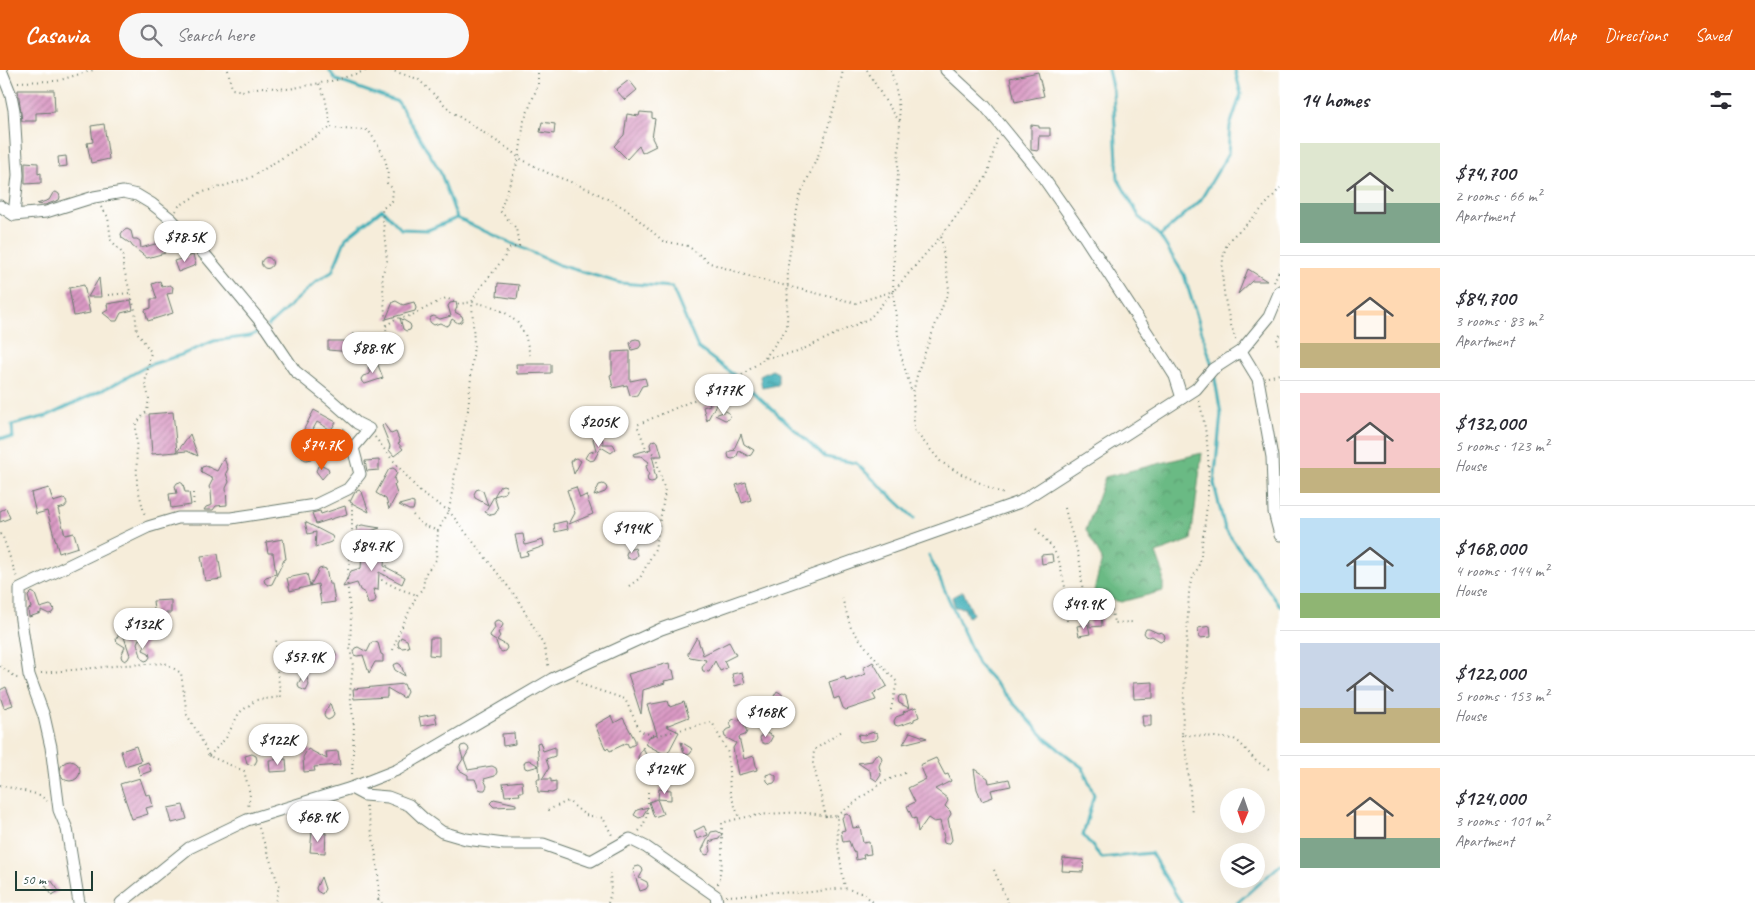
<!DOCTYPE html>
<meta charset="utf-8">
<style>
body{margin:0;font-family:Caveat,sans-serif;background:#f7f7f7;color:#2b2b33;height:100vh;display:flex;flex-direction:column;font-size:19px;white-space:nowrap}
*{box-sizing:border-box;margin:0}
p{font-size:16px;color:#7c7c81}
.icon{flex:none;width:28px;height:28px;fill:none;stroke:currentColor;stroke-width:2;stroke-linecap:round;stroke-linejoin:round}
.map{position:relative;flex:1;overflow:hidden}
.details{display:flex;flex-direction:column;background:#fff;width:475px}
.details>*{flex:none}
.needle{width:32px;rotate:182deg}
.controls{position:absolute;left:1220px;top:718px;display:grid;gap:10px}
.controls a{display:grid;place-items:center;width:45px;height:45px;border-radius:50%;background:#fff;box-shadow:0 5px 20px #0002;font-size:25px}
.scale{position:absolute;left:15px;bottom:12px;width:78px;box-sizing:border-box;padding-left:5px;border:2px solid #1f3d34;border-top:0;font-size:14px;line-height:18px;white-space:nowrap;color:#1f3d34;-webkit-text-stroke:4px #fff;paint-order:stroke}
.price{position:absolute;translate:-50% -42px;padding:0 11px;border-radius:18px;background:#fff;color:#222;font-size:16px;line-height:32px;filter:drop-shadow(0 1px 2px #0008)}
.price::after{content:'';position:absolute;left:50%;top:30px;width:15px;height:11px;margin-left:-8px;background:inherit;clip-path:polygon(0 0,100% 0,50% 100%)}
.price.current{background:#ea580c;color:#fff}
ul{padding:0;list-style:none}
li{display:flex;align-items:center;gap:15px;height:125px;padding:0 20px}
li+li{border-top:1px solid #e1e1e2}
li span{display:grid;place-items:center;flex:none;width:140px;height:100px;border-radius:0px;color:#555}
li>.icon{margin-inline-start:auto}
span .icon{width:60px;height:60px;fill:#fffc;stroke-width:1}
li b{font-size:21px}
h2{display:flex;justify-content:space-between;align-items:center;height:60px;padding:0 20px;font-size:21px}
header{display:flex;align-items:center;gap:30px;box-sizing:border-box;height:70px;padding:0 25px;background:#ea580c;color:#fff}
header strong{font-size:24px}
nav{display:flex;gap:28px;margin-inline-start:auto;font-size:18px}
.search{width:350px;height:45px;background:#f7f7f7;display:flex;align-items:center;gap:12px;box-sizing:border-box;padding:0 18px;border-radius:28px;color:#7c7c81;font-size:19px}
main{display:flex;flex:1;min-height:0}
.map>svg:first-child{display:block}
</style>
<header>
<strong>Casavia</strong>
<div class="search"><svg class="icon" aria-label="search" viewBox="0 0 24 24"><circle cx="10" cy="10" r="6"/><path d="M15 15l6 6"/></svg>Search here</div>
<nav><a>Map</a><a>Directions</a><a>Saved</a></nav>
</header>
<main>
<div class="map">
<svg width="1280" height="833" viewBox="0 0 1280 833">
<defs>
<pattern id="forest-crowns" width="20" height="18" patternUnits="userSpaceOnUse" patternTransform="scale(1.25)"><rect width="20" height="18" fill="#6bba84"/><path d="M2 6a3 3 0 1 1 6 0M12 15a3 3 0 1 1 6 0" fill="none" stroke="#57986d"/></pattern>
<pattern id="water-ripples" width="26" height="14" patternUnits="userSpaceOnUse" patternTransform="scale(1.25)"><rect width="26" height="14" fill="#3daeb7"/><path d="M2 4q2-2 4 0t4 0M15 11q2-2 4 0t4 0" fill="none" stroke="#338f96"/></pattern>
<pattern id="building-hatch" width="6" height="6" patternUnits="userSpaceOnUse" patternTransform="scale(1.25)"><rect width="6" height="6" fill="#da99c4"/><path d="M-1 1l2-2M0 6l6-6M5 7l2-2" fill="none" stroke="#b07ea0"/></pattern>
</defs>
<rect width="100%" height="100%" fill="#fff"/>
<filter id="ink" filterUnits="userSpaceOnUse"><feTurbulence type="fractalNoise" baseFrequency=".02" numOctaves="2"/><feDisplacementMap in="SourceGraphic" scale="10" xChannelSelector="R" yChannelSelector="G"/><feConvolveMatrix kernelMatrix="1 2 1 2 8 2 1 2 1" color-interpolation-filters="sRGB"/></filter>
<filter id="wash" filterUnits="userSpaceOnUse"><feTurbulence type="fractalNoise" baseFrequency=".0096" numOctaves="4" result="noise"/><feDisplacementMap in="SourceGraphic" scale="20" xChannelSelector="R" yChannelSelector="G"/><feGaussianBlur stdDeviation="1.12" result="paint"/><feColorMatrix in="noise" values="0 0 0 0 0 0 0 0 0 0 0 0 0 0 0 0 0 1.4 0 .05"/><feComposite in="paint" operator="in"/></filter>
<g filter="url(#wash)">
<rect width="100%" height="100%" fill="#f6edda"/>
<path fill="url(#forest-crowns)" stroke="#457c5c" d="M 1202,383 L 1191,470 L 1156,483 L 1163,502 L 1163,521 L 1121,532 L 1093,525 L 1102,489 L 1086,460 L 1105,407 Z"/>
<g fill="url(#water-ripples)" stroke="#2e7676">
<path d="M 772,300 L 778,303 L 778,315 L 762,318 L 760,306 Z"/>
<path d="M 963,521 L 973,544 L 968,547 L 964,538 L 955,537 L 952,527 Z"/>
</g>
<g fill="none" stroke-linecap="round" stroke-linejoin="round">
<g stroke="#3daeb7" stroke-width="3">
<path d="M 329,0 L 336,10 L 398,32 L 440,101 L 457,148 L 559,195 L 620,213 L 672,217 L 698,278 L 738,308 L 825,387 L 856,393 L 914,448"/>
<path d="M 1108,0 L 1113,21 L 1118,109 L 1140,148 L 1160,166 L 1184,205 L 1212,295"/>
<path d="M 1160,166 L 1200,131 L 1228,84 L 1230,56 L 1241,24 L 1235,0"/>
<path d="M 268,256 L 317,211 L 332,202 L 346,168 L 382,139 L 401,159 L 428,160 L 457,148"/>
<path d="M 1214,304 L 1221,344 L 1214,414 L 1225,459 L 1280,536"/>
<path d="M 0,368 L 13,368 L 12,355 L 47,346 L 113,315 L 149,295 L 181,285 L 214,271 L 250,266 L 263,260"/>
<path d="M 929,485 L 978,594 L 1046,669 L 1083,698 L 1094,725 L 1083,765 L 1102,788 L 1151,783 L 1181,833"/>
<path d="M 1237,833 L 1280,795"/>
</g>
</g>
<g id="blocks">
<g fill="url(#building-hatch)">
<path d="M 1038,2 L 1044,26 L 1015,32 L 1010,8 Z"/>
<path d="M 629,10 L 637,20 L 625,30 L 616,20 Z"/>
<path d="M 18,20 L 54,20 L 55,42 L 36,43 L 36,51 L 22,51 Z"/>
<path d="M 640,42 L 652,43 L 652,48 L 655,49 L 652,68 L 656,76 L 642,83 L 639,76 L 627,89 L 614,76 L 624,65 L 627,44 L 639,46 Z"/>
<path d="M 542,52 L 555,54 L 554,64 L 540,62 Z"/>
<path d="M 104,54 L 109,89 L 91,93 L 87,73 L 93,72 L 91,56 Z"/>
<path d="M 1031,55 L 1039,56 L 1039,58 L 1050,58 L 1050,66 L 1039,66 L 1038,81 L 1031,80 Z"/>
<path d="M 66,86 L 67,96 L 59,97 L 58,87 Z"/>
<path d="M 25,92 L 38,93 L 38,104 L 41,103 L 41,113 L 25,114 Z"/>
<path d="M 56,122 L 59,124 L 60,127 L 59,130 L 45,135 L 37,134 L 49,130 L 53,123 Z"/>
<path d="M 127,159 L 131,161 L 133,169 L 137,169 L 140,171 L 141,178 L 162,172 L 165,183 L 147,188 L 132,176 L 131,174 L 122,168 L 121,164 L 123,161 Z"/>
<path d="M 193,185 L 196,195 L 178,202 L 174,191 Z"/>
<circle cx="267" cy="193" r="5.5"/>
<path d="M 1248,199 L 1267,211 L 1252,211 L 1238,224 Z"/>
<path d="M 99,208 L 101,227 L 88,227 Z"/>
<path d="M 160,211 L 162,217 L 170,215 L 173,217 L 172,223 L 167,224 L 173,243 L 148,251 L 145,240 L 151,238 L 151,229 L 157,229 L 152,214 Z"/>
<path d="M 498,213 L 519,215 L 517,229 L 497,226 Z"/>
<path d="M 84,215 L 90,243 L 74,246 L 69,218 Z"/>
<path d="M 131,230 L 133,240 L 121,243 L 117,251 L 113,251 L 103,243 L 108,240 L 107,234 Z"/>
<path d="M 396,231 L 403,235 L 414,232 L 416,238 L 415,241 L 386,249 L 393,232 Z"/>
<path d="M 456,232 L 457,237 L 455,242 L 462,246 L 463,249 L 461,252 L 458,253 L 452,249 L 449,255 L 446,256 L 440,253 L 434,255 L 431,253 L 429,250 L 431,247 L 434,246 L 440,249 L 451,246 L 448,236 L 450,233 Z"/>
<path d="M 400,248 L 410,254 L 411,257 L 410,260 L 406,261 L 403,259 Z"/>
<path d="M 352,264 L 376,266 L 375,275 L 367,275 L 367,278 L 358,278 L 358,281 L 352,280 L 352,282 L 328,280 L 328,271 L 352,271 Z"/>
<path d="M 636,269 L 640,270 L 641,275 L 639,278 L 632,280 L 630,273 L 632,270 Z"/>
<path d="M 630,281 L 630,311 L 645,308 L 647,315 L 642,316 L 637,325 L 633,326 L 630,325 L 627,315 L 613,318 L 610,305 L 612,304 L 612,282 Z"/>
<path d="M 374,292 L 378,295 L 383,308 L 365,314 L 362,312 L 361,309 L 363,306 L 370,304 L 368,298 L 370,294 Z"/>
<path d="M 516,294 L 551,294 L 551,303 L 517,304 Z"/>
<path d="M 714,323 L 718,325 L 719,329 L 707,351 L 703,337 L 710,335 L 708,328 L 710,324 Z"/>
<path d="M 314,340 L 336,352 L 331,360 L 317,352 L 311,363 L 308,364 L 305,363 L 304,359 Z"/>
<path d="M 726,341 L 729,343 L 730,346 L 729,349 L 725,350 L 715,345 Z"/>
<path d="M 173,342 L 177,382 L 152,384 L 149,344 Z"/>
<path d="M 384,354 L 391,364 L 396,362 L 400,372 L 398,373 L 403,379 L 394,386 L 389,380 L 390,376 L 382,356 Z"/>
<path d="M 190,364 L 198,386 L 187,381 L 177,382 Z"/>
<path d="M 741,364 L 744,374 L 754,380 L 751,385 L 748,386 L 739,381 L 736,388 L 732,389 L 729,388 L 728,384 L 730,381 L 736,380 L 734,379 Z"/>
<path d="M 598,365 L 602,367 L 603,374 L 613,374 L 616,379 L 611,383 L 601,377 L 594,390 L 590,391 L 585,388 L 588,383 L 596,380 L 593,369 L 595,366 Z"/>
<path d="M 655,370 L 658,372 L 662,386 L 652,386 L 655,397 L 654,400 L 656,408 L 655,411 L 651,412 L 648,411 L 647,407 L 649,404 L 646,396 L 649,392 L 641,386 L 634,386 L 633,384 L 651,379 L 650,374 L 652,371 Z"/>
<path d="M 332,371 L 335,372 L 336,376 L 334,380 L 330,381 L 323,378 L 326,372 Z"/>
<path d="M 308,377 L 315,381 L 311,389 L 306,390 L 302,388 L 300,383 L 303,379 Z"/>
<path d="M 224,388 L 228,399 L 226,403 L 229,412 L 226,418 L 227,435 L 216,436 L 213,440 L 204,440 L 206,437 L 212,435 L 211,421 L 209,417 L 213,409 L 202,403 L 201,400 L 202,397 L 206,396 L 217,401 Z"/>
<path d="M 576,388 L 581,391 L 574,404 L 571,392 L 573,389 Z"/>
<path d="M 379,390 L 379,400 L 367,401 L 365,391 Z"/>
<path d="M 322,395 L 328,398 L 329,401 L 322,409 L 316,401 L 318,396 Z"/>
<path d="M 393,398 L 396,400 L 397,403 L 394,409 L 396,413 L 394,415 L 397,424 L 389,439 L 386,429 L 376,423 L 389,399 Z"/>
<path d="M 180,412 L 183,414 L 185,422 L 189,422 L 191,435 L 171,438 L 169,424 L 177,423 L 175,416 L 177,413 Z"/>
<path d="M 746,412 L 751,430 L 742,433 L 736,415 Z"/>
<path d="M 603,414 L 606,416 L 607,419 L 605,422 L 594,426 L 599,415 Z"/>
<path d="M 503,415 L 506,416 L 507,420 L 505,423 L 494,426 L 498,439 L 495,444 L 491,445 L 485,442 L 500,416 Z"/>
<path d="M 576,417 L 580,428 L 586,425 L 593,444 L 569,454 L 575,443 L 567,420 Z"/>
<path d="M 49,418 L 53,432 L 63,429 L 66,430 L 67,434 L 65,437 L 58,439 L 65,465 L 74,463 L 78,477 L 59,483 L 47,441 L 36,444 L 31,423 Z"/>
<path d="M 479,419 L 483,421 L 488,435 L 475,428 L 474,424 L 476,420 Z"/>
<path d="M 359,420 L 362,422 L 369,442 L 350,432 L 355,422 Z"/>
<path d="M 410,432 L 414,433 L 414,436 L 413,440 L 409,440 L 399,435 Z"/>
<path d="M 345,436 L 347,444 L 316,454 L 312,443 L 320,441 L 321,444 Z"/>
<path d="M 6,438 L 10,448 L 0,452 L 0,441 Z"/>
<path d="M 566,451 L 568,459 L 555,462 L 554,454 Z"/>
<path d="M 305,452 L 332,466 L 333,469 L 331,472 L 315,478 L 316,462 L 308,464 Z"/>
<path d="M 362,455 L 380,458 L 361,464 L 358,463 L 356,457 Z"/>
<path d="M 523,464 L 525,475 L 543,470 L 544,476 L 527,482 L 528,485 L 520,487 L 515,465 Z"/>
<path d="M 374,465 L 383,467 L 380,485 L 385,485 L 384,496 L 405,507 L 402,514 L 379,502 L 378,520 L 373,519 L 376,529 L 374,533 L 368,534 L 365,523 L 360,520 L 357,513 L 343,517 L 351,501 L 361,498 L 362,483 L 371,484 Z"/>
<path d="M 283,469 L 286,489 L 284,490 L 272,514 L 268,515 L 265,513 L 264,510 L 266,507 L 276,504 L 273,483 L 268,483 L 266,472 Z"/>
<path d="M 635,478 L 637,485 L 635,488 L 631,489 L 627,488 L 626,484 L 628,480 Z"/>
<path d="M 218,484 L 222,509 L 205,511 L 201,486 Z"/>
<path d="M 1052,484 L 1053,492 L 1042,494 L 1041,485 Z"/>
<path d="M 323,498 L 326,499 L 329,514 L 332,514 L 335,532 L 321,534 L 318,514 L 310,516 L 319,499 Z"/>
<path d="M 307,504 L 310,516 L 290,521 L 287,508 Z"/>
<path d="M 32,522 L 35,524 L 40,538 L 50,535 L 53,537 L 54,540 L 52,543 L 49,544 L 41,540 L 41,543 L 29,547 L 28,539 L 31,538 L 28,526 Z"/>
<path d="M 171,530 L 171,543 L 162,543 L 163,549 L 155,549 L 153,531 Z"/>
<path d="M 1101,541 L 1102,556 L 1090,557 L 1089,542 Z"/>
<path d="M 499,550 L 502,552 L 503,555 L 498,563 L 500,566 L 497,570 L 506,575 L 507,578 L 505,581 L 502,582 L 499,580 L 496,571 L 491,568 L 490,565 L 495,558 L 494,554 L 495,551 Z"/>
<path d="M 1088,554 L 1090,564 L 1079,566 L 1077,556 Z"/>
<path d="M 1210,556 L 1211,567 L 1199,568 L 1198,558 Z"/>
<path d="M 1146,559 L 1149,559 L 1158,563 L 1161,562 L 1164,564 L 1165,567 L 1164,570 L 1160,571 L 1152,566 L 1149,567 L 1146,566 L 1144,563 Z"/>
<path d="M 119,564 L 124,567 L 130,585 L 128,589 L 125,591 L 122,589 L 121,586 L 125,577 L 117,572 L 116,569 Z"/>
<path d="M 401,567 L 407,570 L 409,577 L 402,578 L 399,577 L 398,573 Z"/>
<path d="M 697,567 L 703,585 L 729,572 L 736,585 L 724,591 L 727,598 L 720,601 L 715,591 L 709,602 L 703,601 L 702,598 L 706,590 L 690,587 L 688,585 L 688,583 Z"/>
<path d="M 142,568 L 145,570 L 146,573 L 143,580 L 149,583 L 150,587 L 148,590 L 145,591 L 142,589 L 137,573 L 139,569 Z"/>
<path d="M 430,568 L 439,568 L 439,586 L 429,585 Z"/>
<path d="M 372,572 L 375,572 L 378,573 L 381,584 L 383,585 L 383,592 L 375,592 L 369,603 L 363,585 L 357,586 L 354,585 L 353,581 L 355,578 L 358,577 L 367,582 Z"/>
<path d="M 293,576 L 306,576 L 306,598 L 296,592 L 296,588 L 293,588 Z"/>
<path d="M 331,579 L 335,581 L 336,585 L 329,597 L 325,584 L 327,580 Z"/>
<path d="M 873,592 L 887,616 L 873,624 L 876,630 L 846,640 L 843,638 L 839,627 L 834,629 L 829,612 L 845,607 L 846,611 L 866,604 L 863,598 Z"/>
<path d="M 398,593 L 401,595 L 405,606 L 395,600 L 393,595 Z"/>
<path d="M 669,593 L 670,600 L 673,600 L 675,609 L 664,611 L 665,613 L 643,620 L 641,644 L 628,604 Z"/>
<path d="M 305,601 L 309,615 L 306,621 L 299,618 L 298,614 Z"/>
<path d="M 742,602 L 745,613 L 735,616 L 732,604 Z"/>
<path d="M 1153,612 L 1153,628 L 1134,629 L 1133,613 Z"/>
<path d="M 404,614 L 407,622 L 404,628 L 387,618 L 387,627 L 354,629 L 353,619 Z"/>
<path d="M 6,617 L 13,635 L 4,638 L 0,626 L 0,620 Z"/>
<path d="M 777,621 L 782,624 L 784,631 L 788,633 L 789,636 L 788,639 L 784,640 L 781,639 L 779,632 L 775,630 L 774,626 Z"/>
<path d="M 902,625 L 906,627 L 909,638 L 899,633 L 898,629 L 899,626 Z"/>
<path d="M 668,631 L 670,637 L 684,632 L 689,647 L 666,656 L 679,662 L 668,683 L 664,684 L 645,674 L 649,667 L 657,664 L 647,635 Z"/>
<path d="M 330,633 L 334,645 L 332,648 L 328,650 L 325,648 L 324,644 Z"/>
<path d="M 916,637 L 919,647 L 914,649 L 914,651 L 898,656 L 895,655 L 894,651 L 896,647 L 904,644 L 903,642 Z"/>
<path d="M 748,641 L 751,643 L 752,646 L 750,649 L 743,651 L 747,662 L 745,665 L 739,667 L 744,689 L 754,686 L 757,700 L 738,705 L 733,678 L 736,673 L 725,667 L 724,663 L 726,660 L 732,658 L 730,653 L 732,650 L 735,649 L 739,651 L 744,642 Z"/>
<path d="M 435,644 L 437,653 L 421,656 L 419,647 Z"/>
<path d="M 1142,645 L 1151,645 L 1151,656 L 1143,656 Z"/>
<path d="M 611,646 L 614,653 L 623,648 L 635,670 L 635,674 L 629,677 L 627,673 L 610,681 L 608,678 L 606,680 L 595,655 Z"/>
<path d="M 874,662 L 877,663 L 878,667 L 876,670 L 862,672 L 859,671 L 858,667 L 859,664 L 865,665 Z"/>
<path d="M 910,662 L 927,668 L 903,674 Z"/>
<path d="M 514,663 L 515,674 L 503,676 L 502,664 Z"/>
<path d="M 766,663 L 773,666 L 769,673 L 765,674 L 761,672 L 760,668 L 762,664 Z"/>
<path d="M 540,672 L 543,681 L 555,677 L 555,686 L 546,689 L 549,698 L 542,709 L 551,709 L 551,712 L 556,711 L 556,721 L 552,723 L 538,722 L 537,709 L 540,709 L 539,696 L 528,699 L 525,698 L 524,694 L 525,691 L 529,690 L 539,696 L 537,673 Z"/>
<path d="M 681,672 L 691,678 L 692,681 L 690,684 L 687,685 L 684,683 Z"/>
<path d="M 465,675 L 468,677 L 469,680 L 464,689 L 468,700 L 492,696 L 496,698 L 497,702 L 495,706 L 484,709 L 487,716 L 485,720 L 482,720 L 479,719 L 475,709 L 468,709 L 468,705 L 459,700 L 458,697 L 463,689 L 460,679 L 461,676 Z"/>
<path d="M 136,676 L 141,691 L 125,696 L 121,681 Z"/>
<path d="M 643,677 L 647,688 L 644,693 L 639,691 L 638,687 Z"/>
<path d="M 308,679 L 327,689 L 326,682 L 338,681 L 340,695 L 314,697 L 315,701 L 304,702 L 303,687 Z"/>
<path d="M 252,684 L 256,686 L 257,690 L 255,694 L 251,695 L 247,693 L 245,686 Z"/>
<path d="M 878,684 L 881,686 L 882,689 L 879,696 L 881,705 L 877,711 L 871,707 L 870,701 L 858,693 L 872,691 L 875,685 Z"/>
<path d="M 936,688 L 945,705 L 948,704 L 951,711 L 935,719 L 947,728 L 948,731 L 945,736 L 950,741 L 951,744 L 948,749 L 952,770 L 950,773 L 947,774 L 944,773 L 943,769 L 944,767 L 940,751 L 934,752 L 928,748 L 918,762 L 916,748 L 913,749 L 907,736 L 915,732 L 908,718 L 926,709 L 920,695 Z"/>
<path d="M 286,689 L 287,701 L 270,702 L 269,690 Z"/>
<circle cx="70" cy="701" r="10"/>
<path d="M 148,692 L 151,701 L 140,705 L 137,696 Z"/>
<path d="M 974,699 L 988,708 L 989,713 L 1009,709 L 1011,716 L 991,720 L 993,727 L 982,731 L 977,719 Z"/>
<path d="M 772,703 L 776,706 L 776,710 L 774,713 L 770,714 L 767,711 L 766,705 Z"/>
<path d="M 140,708 L 146,725 L 150,724 L 153,736 L 146,738 L 148,744 L 132,749 L 120,714 Z"/>
<path d="M 522,711 L 523,722 L 519,722 L 520,725 L 505,726 L 503,713 Z"/>
<path d="M 659,719 L 671,720 L 671,730 L 658,729 Z"/>
<path d="M 494,729 L 516,734 L 516,736 L 494,737 L 490,733 Z"/>
<path d="M 657,729 L 663,744 L 654,747 L 649,732 Z"/>
<path d="M 183,735 L 187,749 L 172,753 L 168,738 Z"/>
<path d="M 648,737 L 642,747 L 639,748 L 634,745 L 637,740 Z"/>
<path d="M 847,744 L 850,746 L 853,758 L 860,757 L 863,773 L 869,772 L 871,784 L 863,785 L 864,788 L 856,790 L 855,781 L 853,782 L 849,771 L 843,772 L 841,761 L 845,760 L 842,748 L 844,745 Z"/>
<path d="M 704,756 L 708,765 L 697,769 L 694,761 Z"/>
<path d="M 717,761 L 722,764 L 719,769 L 709,772 L 711,781 L 709,784 L 706,785 L 703,783 L 702,780 L 711,762 Z"/>
<path d="M 312,762 L 326,763 L 325,783 L 310,782 Z"/>
<path d="M 1063,788 L 1084,790 L 1083,802 L 1062,801 Z"/>
<path d="M 639,796 L 642,798 L 643,801 L 639,808 L 647,812 L 648,816 L 646,819 L 640,821 L 633,800 L 635,797 Z"/>
<path d="M 321,807 L 325,819 L 322,824 L 317,821 L 316,818 Z"/>
<path d="M 51,810 L 59,821 L 52,825 L 45,815 Z"/>
</g>
</g>
</g>
<g filter="url(#ink)">
<use href="#blocks" fill-opacity="0" stroke="#6a7b6e" stroke-width="1"/>
<g fill="none" stroke-linecap="round" stroke-linejoin="round">
<g stroke="#6a7b6e" stroke-width="13">
<g id="street">
<path d="M 1,0 L 11,25 L 14,40 L 18,105 L 14,145"/>
<path d="M 946,0 L 985,36 L 1040,103 L 1082,163 L 1163,287 L 1175,306 L 1182,328"/>
<path d="M 0,136 L 14,145 L 46,142 L 94,127 L 123,122 L 137,125 L 152,134 L 171,149 L 207,187 L 266,258 L 295,301 L 331,330 L 357,353 L 369,359 L 353,378 L 360,404 L 348,419 L 315,435 L 231,448 L 178,448 L 148,457 L 20,519 L 20,543 L 29,605 L 44,646 L 51,677 L 59,740 L 67,759 L 79,833"/>
<path d="M 1241,281 L 1269,247 L 1280,221"/>
<path d="M 351,718 L 364,725 L 388,727 L 409,735 L 424,749 L 442,762 L 466,769 L 504,774 L 543,774 L 591,791 L 630,769 L 646,777 L 716,826 L 717,833"/>
<path d="M 121,833 L 189,778 L 247,750 L 351,718 L 397,700 L 552,609 L 661,559 L 1020,432 L 1196,319 L 1213,299 L 1241,281 L 1258,309 L 1272,387 L 1274,442 L 1280,465"/>
</g>
</g>
<g stroke="#6a7b6e" stroke-width="2" stroke-dasharray="1 4" stroke-linecap="butt">
<path d="M 228,0 L 232,19 L 244,21 L 261,17 L 289,19 L 336,10 L 368,0"/>
<path d="M 390,0 L 418,9 L 452,42 L 510,80 L 519,88 L 548,103 L 591,120 L 626,139 L 663,171 L 688,176 L 710,193 L 754,208 L 856,233 L 893,221"/>
<path d="M 867,0 L 884,29 L 900,52 L 896,145 L 893,171 L 894,195 L 893,221 L 900,282 L 912,323"/>
<path d="M 891,0 L 897,24 L 900,50"/>
<path d="M 18,12 L 57,11 L 93,0"/>
<path d="M 319,14 L 325,27 L 331,57 L 339,59 L 368,60 C 379,76 391,93 387,113 L 393,119 L 392,131 L 382,139 L 387,191 L 382,205 L 387,270"/>
<path d="M 997,69 L 987,106 L 941,166 L 949,219 L 918,301 L 913,323 L 914,360 L 941,392 L 963,405 L 1006,425"/>
<path d="M 101,137 L 108,147 L 111,170 L 123,184 L 123,196 L 135,240 L 137,262 L 151,282 L 145,313 L 149,328 L 147,341 L 136,354 L 137,415 L 145,446"/>
<path d="M 176,141 L 179,136 L 200,123 L 250,108 L 331,57"/>
<path d="M 1274,212 L 1280,198"/>
<path d="M 108,225 L 130,223"/>
<path d="M 386,256 L 395,249 L 410,246 L 446,228 L 459,234 L 472,232 L 491,236 L 504,242 L 517,252 L 525,264 L 530,285"/>
<path d="M 1280,265 L 1276,272 L 1280,276"/>
<path d="M 1236,270 C 1227,247 1216,197 1227,174 C 1231,166 1242,159 1249,152 C 1260,141 1270,130 1280,118"/>
<path d="M 765,288 L 787,258 L 788,194 L 799,128 L 821,79 L 838,25 L 843,0"/>
<path d="M 1268,307 L 1280,304"/>
<path d="M 1199,331 C 1212,378 1210,419 1203,467 C 1201,476 1202,486 1199,494 C 1196,505 1190,508 1189,522 L 1182,665 L 1205,666 L 1234,669 L 1240,673 L 1256,691 L 1272,701"/>
<path d="M 375,367 L 391,388 L 421,423 L 449,441 L 517,528 L 544,576 L 549,599"/>
<path d="M 297,375 L 331,368 L 345,358"/>
<path d="M 193,423 L 194,438"/>
<path d="M 349,430 L 352,435 L 352,460 L 347,510 L 351,551 L 350,578 L 353,596 L 350,622 L 354,657 L 352,706"/>
<path d="M 1065,438 C 1069,457 1076,474 1080,493 C 1082,505 1081,517 1085,529 L 1111,535 L 1114,553 L 1134,552"/>
<path d="M 413,445 L 421,454 L 438,461"/>
<path d="M 1036,459 L 1053,478 L 1059,491 L 1068,530 L 1067,551"/>
<path d="M 0,464 L 3,467 L 17,508"/>
<path d="M 396,472 L 382,510 L 397,518 L 417,525"/>
<path d="M 629,516 L 640,508 L 655,479 L 665,422 L 655,385 L 646,378 L 637,355 L 721,318 L 738,308 L 765,288 L 795,283 L 870,248 L 941,166"/>
<path d="M 842,528 L 851,558 L 872,585 L 897,612 L 890,644"/>
<path d="M 393,580 L 398,565 L 417,525 L 423,518 L 425,504 L 436,490 L 438,461 L 449,441 L 456,397 L 468,340 L 474,274 L 472,232 L 477,222 L 504,188 L 508,179 L 519,176 L 516,158 L 500,141 L 519,88 L 524,51 L 538,15 L 538,0"/>
<path d="M 0,596 L 17,608 L 19,608"/>
<path d="M 41,603 L 124,595 L 165,593 L 181,603 L 187,645 L 198,663 L 209,686 L 244,701 L 250,724 L 248,738"/>
<path d="M 577,610 L 583,615 L 625,629 L 640,661 L 655,666 L 712,652 L 728,683 L 730,723 L 739,747"/>
<path d="M 1182,665 L 1187,686 L 1192,744"/>
<path d="M 209,686 L 226,668 L 239,643 L 256,630 L 281,627 L 277,600 L 276,567"/>
<path d="M 0,715 L 40,725 L 47,731"/>
<path d="M 366,736 C 373,766 381,803 378,833"/>
<path d="M 548,740 L 568,731 L 585,745 L 603,748 L 613,767"/>
<path d="M 837,746 L 881,713 L 907,702"/>
<path d="M 826,747 L 813,693 L 814,680 L 842,661"/>
<path d="M 259,758 L 279,816 L 275,833"/>
<path d="M 639,761 C 649,750 648,733 648,719"/>
<path d="M 994,800 L 1008,833"/>
<path d="M 718,814 L 722,792 L 722,753 C 748,745 778,742 805,743 C 816,743 825,747 837,746 L 838,777 L 845,818"/>
<path d="M 726,826 L 750,825 L 774,822 L 802,823 L 845,818 L 864,824 L 874,833"/>
<path d="M 378,829 L 382,833"/>
<path d="M 608,833 L 611,822 L 610,803"/>
</g>
<use href="#street" stroke="#fff" stroke-width="11"/>
</g>
</g>
</svg>
<div class="controls">
<a><svg class="needle" viewBox="-14 -14 28 28"><path d="M0-13l5 13h-10z" fill="#e53935"/><path d="M0 13l5-13h-10z" fill="#7c7c81"/></svg></a>
<a><svg class="icon" aria-label="layers" viewBox="0 0 24 24"><path d="M12 4l9 5-9 5-9-5zM3 14l9 5 9-5"/></svg></a>
</div>
<div class="scale">50 m</div>
<b class="price" style="left:185px;top:193px">$78.5K</b>
<b class="price" style="left:373px;top:304px">$88.9K</b>
<b class="price" style="left:724px;top:346px">$177K</b>
<b class="price" style="left:599px;top:378px">$205K</b>
<b class="price current" style="left:322px;top:401px">$74.7K</b>
<b class="price" style="left:632px;top:484px">$194K</b>
<b class="price" style="left:372px;top:502px">$84.7K</b>
<b class="price" style="left:1084px;top:560px">$49.9K</b>
<b class="price" style="left:143px;top:580px">$132K</b>
<b class="price" style="left:304px;top:613px">$57.9K</b>
<b class="price" style="left:766px;top:668px">$168K</b>
<b class="price" style="left:278px;top:696px">$122K</b>
<b class="price" style="left:665px;top:725px">$124K</b>
<b class="price" style="left:318px;top:773px">$68.9K</b>
</div>
<section class="details">
<h2>14 homes<svg class="icon" aria-label="filters" viewBox="0 0 24 24"><path d="M4 7h16M4 17h16"/><circle cx="9" cy="7" r="2"/><circle cx="15" cy="17" r="2"/></svg></h2>
<ul>
<li><span style="background:linear-gradient(#dfe7d0 60%,#7fa58c 0)"><svg class="icon" aria-label="home" viewBox="0 0 24 24"><path d="M3 11l9-7 9 7M6 9v11h12V9"/></svg></span><div><b>$74,700</b><p>2 rooms · 66 m²</p><p>Apartment</p></div></li>
<li><span style="background:linear-gradient(#ffd9b3 75%,#c2b280 0)"><svg class="icon" aria-label="home" viewBox="0 0 24 24"><path d="M3 11l9-7 9 7M6 9v11h12V9"/></svg></span><div><b>$84,700</b><p>3 rooms · 83 m²</p><p>Apartment</p></div></li>
<li><span style="background:linear-gradient(#f6c9c9 75%,#c2b280 0)"><svg class="icon" aria-label="home" viewBox="0 0 24 24"><path d="M3 11l9-7 9 7M6 9v11h12V9"/></svg></span><div><b>$132,000</b><p>5 rooms · 123 m²</p><p>House</p></div></li>
<li><span style="background:linear-gradient(#bfe0f5 75%,#8fb573 0)"><svg class="icon" aria-label="home" viewBox="0 0 24 24"><path d="M3 11l9-7 9 7M6 9v11h12V9"/></svg></span><div><b>$168,000</b><p>4 rooms · 144 m²</p><p>House</p></div></li>
<li><span style="background:linear-gradient(#c9d6e8 65%,#c2b280 0)"><svg class="icon" aria-label="home" viewBox="0 0 24 24"><path d="M3 11l9-7 9 7M6 9v11h12V9"/></svg></span><div><b>$122,000</b><p>5 rooms · 153 m²</p><p>House</p></div></li>
<li><span style="background:linear-gradient(#ffd9b3 70%,#7fa58c 0)"><svg class="icon" aria-label="home" viewBox="0 0 24 24"><path d="M3 11l9-7 9 7M6 9v11h12V9"/></svg></span><div><b>$124,000</b><p>3 rooms · 101 m²</p><p>Apartment</p></div></li>
</ul>
</section>
</main>
